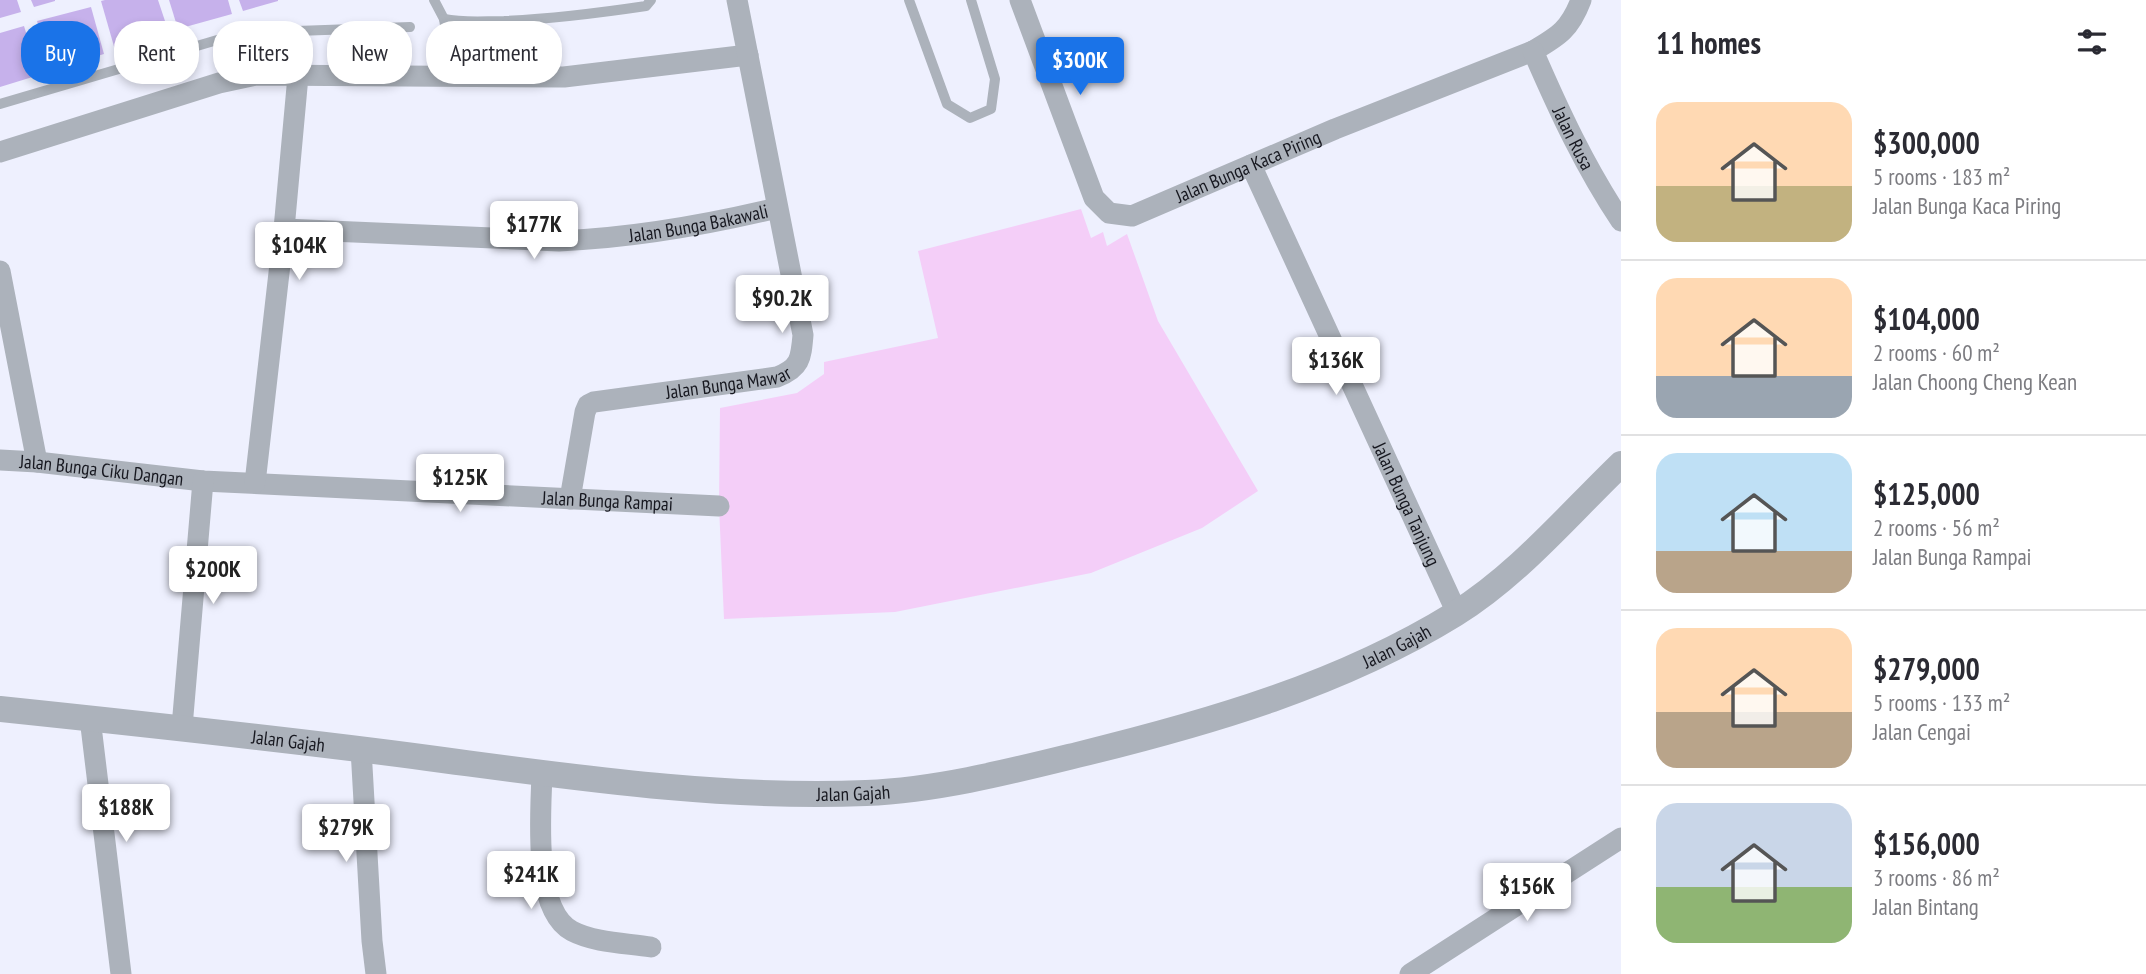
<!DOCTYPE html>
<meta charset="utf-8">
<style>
body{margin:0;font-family:"PT Sans Narrow",sans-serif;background:#f2f2f3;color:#2b2b33;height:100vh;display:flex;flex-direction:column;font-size:26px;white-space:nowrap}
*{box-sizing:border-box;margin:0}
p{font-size:23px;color:#7c7c81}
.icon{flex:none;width:38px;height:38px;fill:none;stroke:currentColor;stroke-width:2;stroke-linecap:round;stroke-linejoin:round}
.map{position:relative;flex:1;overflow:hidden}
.side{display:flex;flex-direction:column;background:#fff;width:525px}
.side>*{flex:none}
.guide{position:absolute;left:21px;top:21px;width:665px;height:63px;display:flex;gap:14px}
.price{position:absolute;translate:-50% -60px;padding:0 16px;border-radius:7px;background:#fff;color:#222;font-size:23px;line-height:46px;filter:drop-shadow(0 2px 4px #0008)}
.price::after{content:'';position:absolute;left:50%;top:42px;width:21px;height:16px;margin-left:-10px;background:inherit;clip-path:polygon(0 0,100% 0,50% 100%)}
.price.current{background:#1a73e8;color:#fff}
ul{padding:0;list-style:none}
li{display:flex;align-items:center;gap:21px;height:175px;padding:0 35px}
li+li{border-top:2px solid #e1e1e2}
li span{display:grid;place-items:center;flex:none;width:196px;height:140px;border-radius:21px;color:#555}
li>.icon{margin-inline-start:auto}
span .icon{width:84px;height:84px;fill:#fffc;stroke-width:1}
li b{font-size:30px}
h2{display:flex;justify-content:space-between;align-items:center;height:84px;padding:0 35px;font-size:30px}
.tag{padding:0 24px;border-radius:28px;background:#fff;box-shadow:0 4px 10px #0003;font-size:24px;line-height:63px}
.tag.current{background:#1a73e8;color:#fff}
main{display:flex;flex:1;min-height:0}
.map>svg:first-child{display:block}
</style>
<main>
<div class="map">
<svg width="1621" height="974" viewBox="0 0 1621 974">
<rect width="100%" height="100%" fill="#eef0fe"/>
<path fill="#f4cef8" d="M 1081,209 L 1091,238 L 1103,232 L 1107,246 L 1127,234 L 1158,321 L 1258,491 L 1202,528 L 1091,573 L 895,612 L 724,619 L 719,506 L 720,408 L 797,393 L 824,374 L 824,362 L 938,338 L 918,251 Z"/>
<g fill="#c6b1eb">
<path d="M 0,0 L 17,0 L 21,12 L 0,18 Z"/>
<path d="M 31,0 L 55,0 L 55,1 L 34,7 Z"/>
<path d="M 105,0 L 158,0 L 169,33 L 115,50 L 101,1 Z"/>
<path d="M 169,0 L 228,0 L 232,14 L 178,29 Z"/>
<path d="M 239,0 L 278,0 L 278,1 L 243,11 Z"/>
<path d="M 91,7 L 104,54 L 51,70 L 37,21 Z"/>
<path d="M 24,26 L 39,75 L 0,87 L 0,33 Z"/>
</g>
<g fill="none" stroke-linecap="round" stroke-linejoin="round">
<g stroke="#acb2bb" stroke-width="10">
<path d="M 434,0 L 444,19 L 453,76"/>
<path d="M 909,0 L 947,104 L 970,118 L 991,109 L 995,79 L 971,0"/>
<path d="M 444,19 C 464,23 483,21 504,21 C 551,19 599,13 646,6 L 651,0"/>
<path d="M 0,104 L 241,33 L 410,27"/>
</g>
<g stroke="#acb2bb" stroke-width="21">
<path id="s1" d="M 1020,0 L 1094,198 L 1109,213 L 1132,216 L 1335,129 L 1533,51 C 1559,36 1570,29 1581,0"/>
<path id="s2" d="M 1533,51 C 1559,111 1585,167 1621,221"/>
<path d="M 0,152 L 219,83 L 256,75 L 564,77 L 748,55"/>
<path id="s3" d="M 1251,165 L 1457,613"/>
<path id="s4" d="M 284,229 L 559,241 C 632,238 706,225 777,208"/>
<path d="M 0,271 L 37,462"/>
<path id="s5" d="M 0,460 L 37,462 L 203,481 L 719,506"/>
<path d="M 255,483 L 284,229 L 298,76"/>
<path id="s6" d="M 570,499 L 585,412 L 588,405 L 594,402 L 777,377 C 800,368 801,359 803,335 L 737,0"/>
<path d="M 90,718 L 121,974"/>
<path d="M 182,727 L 203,481"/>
<path d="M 361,749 L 372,941 L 376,974"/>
<path d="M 542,773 C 541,812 532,910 572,931 C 595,943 626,943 651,947"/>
<path d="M 1410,974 L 1621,838"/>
</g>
<path stroke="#acb2bb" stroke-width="26" id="s7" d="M 0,709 C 143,724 286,739 428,758 C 573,777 719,799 866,793 C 937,790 1008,772 1077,755 C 1208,723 1340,685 1455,614 C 1518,575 1568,515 1621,464"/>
</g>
<g text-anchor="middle" stroke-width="6" stroke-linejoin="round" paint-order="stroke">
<g font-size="19" fill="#171820" stroke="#fefefe">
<text dy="7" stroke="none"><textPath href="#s2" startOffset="96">Jalan Rusa</textPath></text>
<text dy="7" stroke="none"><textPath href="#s1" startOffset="382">Jalan Bunga Kaca Piring</textPath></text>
<text dy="7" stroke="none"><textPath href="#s4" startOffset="416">Jalan Bunga Bakawali</textPath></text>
<text dy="7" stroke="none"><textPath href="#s6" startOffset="238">Jalan Bunga Mawar</textPath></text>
<text dy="7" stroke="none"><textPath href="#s5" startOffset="102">Jalan Bunga Ciku Dangan</textPath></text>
<text dy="7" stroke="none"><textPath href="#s5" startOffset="609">Jalan Bunga Rampai</textPath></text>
<text dy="7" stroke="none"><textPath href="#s3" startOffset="373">Jalan Bunga Tanjung</textPath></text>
<text dy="7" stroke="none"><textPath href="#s7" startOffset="1424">Jalan Gajah</textPath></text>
<text dy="7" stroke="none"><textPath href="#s7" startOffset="290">Jalan Gajah</textPath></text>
<text dy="7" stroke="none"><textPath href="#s7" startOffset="858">Jalan Gajah</textPath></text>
</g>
</g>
</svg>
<b class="price current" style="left:1080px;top:97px">$300K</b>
<b class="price" style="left:534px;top:261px">$177K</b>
<b class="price" style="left:299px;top:282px">$104K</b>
<b class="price" style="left:782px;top:335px">$90.2K</b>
<b class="price" style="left:1336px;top:397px">$136K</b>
<b class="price" style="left:460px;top:514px">$125K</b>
<b class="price" style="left:213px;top:606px">$200K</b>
<b class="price" style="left:126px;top:844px">$188K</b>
<b class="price" style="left:346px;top:864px">$279K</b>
<b class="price" style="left:531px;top:911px">$241K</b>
<b class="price" style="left:1527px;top:923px">$156K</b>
<div class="guide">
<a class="tag current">Buy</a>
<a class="tag">Rent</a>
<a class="tag">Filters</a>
<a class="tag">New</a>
<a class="tag">Apartment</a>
</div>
</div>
<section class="side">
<h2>11 homes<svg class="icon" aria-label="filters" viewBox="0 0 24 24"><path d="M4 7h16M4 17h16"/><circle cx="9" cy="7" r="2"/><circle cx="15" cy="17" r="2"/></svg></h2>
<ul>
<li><span style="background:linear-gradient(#ffd9b3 60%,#c2b280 0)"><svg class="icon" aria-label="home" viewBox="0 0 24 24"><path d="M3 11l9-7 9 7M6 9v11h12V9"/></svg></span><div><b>$300,000</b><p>5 rooms · 183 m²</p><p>Jalan Bunga Kaca Piring</p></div></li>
<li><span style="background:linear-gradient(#ffd9b3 70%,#9aa5b1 0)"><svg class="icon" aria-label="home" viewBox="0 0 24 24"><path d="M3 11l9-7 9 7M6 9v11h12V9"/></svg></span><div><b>$104,000</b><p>2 rooms · 60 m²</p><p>Jalan Choong Cheng Kean</p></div></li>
<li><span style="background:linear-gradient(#bfe0f5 70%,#b9a48a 0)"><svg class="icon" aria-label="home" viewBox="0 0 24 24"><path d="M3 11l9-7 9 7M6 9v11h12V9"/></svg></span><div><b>$125,000</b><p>2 rooms · 56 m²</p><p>Jalan Bunga Rampai</p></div></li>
<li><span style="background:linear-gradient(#ffd9b3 60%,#b9a48a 0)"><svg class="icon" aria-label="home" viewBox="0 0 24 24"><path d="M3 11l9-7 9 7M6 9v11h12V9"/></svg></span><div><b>$279,000</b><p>5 rooms · 133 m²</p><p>Jalan Cengai</p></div></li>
<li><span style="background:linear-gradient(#c9d6e8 60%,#8fb573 0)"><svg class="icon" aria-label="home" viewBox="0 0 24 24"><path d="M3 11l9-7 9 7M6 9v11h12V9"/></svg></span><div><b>$156,000</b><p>3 rooms · 86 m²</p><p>Jalan Bintang</p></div></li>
</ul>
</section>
</main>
